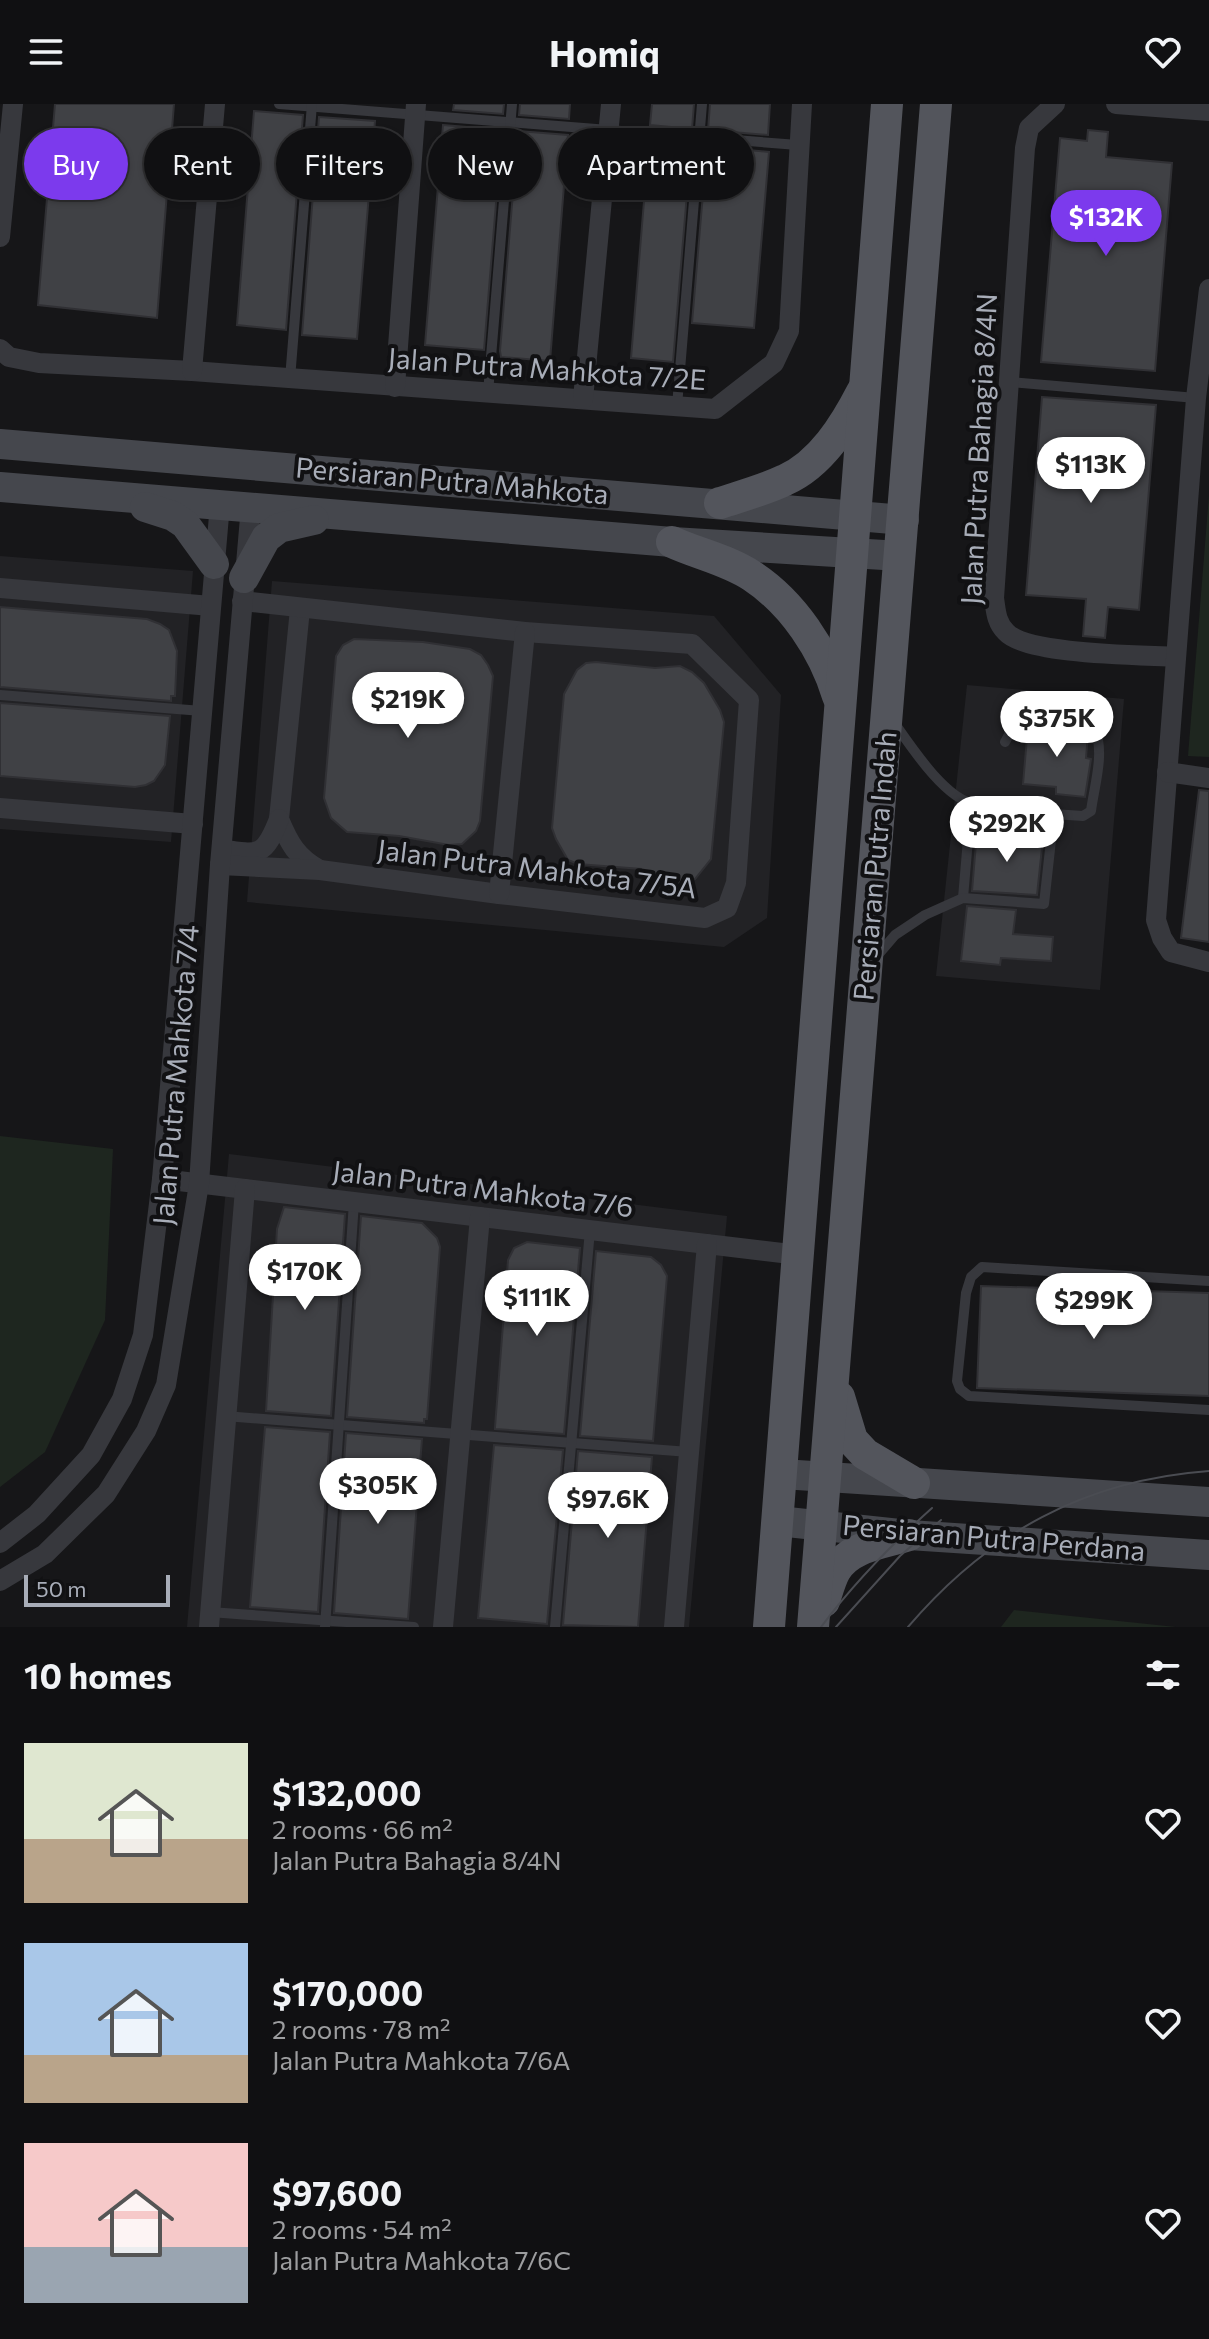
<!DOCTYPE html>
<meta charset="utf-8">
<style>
body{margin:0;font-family:Commissioner,sans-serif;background:#19191b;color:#f1f3f6;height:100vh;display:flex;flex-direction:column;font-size:30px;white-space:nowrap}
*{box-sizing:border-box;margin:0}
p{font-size:26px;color:#9c9d9f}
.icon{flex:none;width:44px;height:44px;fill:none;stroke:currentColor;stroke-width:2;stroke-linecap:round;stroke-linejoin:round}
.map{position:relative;height:1523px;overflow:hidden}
.sheet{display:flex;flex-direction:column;background:#101012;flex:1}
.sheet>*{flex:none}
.hud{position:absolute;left:24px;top:24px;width:800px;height:72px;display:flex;gap:16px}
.scale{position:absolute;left:24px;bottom:20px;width:146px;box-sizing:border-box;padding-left:8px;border:4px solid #a8adb8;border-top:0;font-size:22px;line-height:28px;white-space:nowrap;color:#a8adb8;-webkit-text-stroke:6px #111113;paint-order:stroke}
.price{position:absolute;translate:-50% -68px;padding:0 18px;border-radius:28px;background:#fff;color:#222;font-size:26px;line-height:52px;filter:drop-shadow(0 2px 4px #0008)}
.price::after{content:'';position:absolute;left:50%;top:48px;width:24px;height:18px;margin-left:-12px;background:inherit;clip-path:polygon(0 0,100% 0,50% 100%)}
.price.selected{background:#7c3aed;color:#fff}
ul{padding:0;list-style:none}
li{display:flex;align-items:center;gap:24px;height:200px;padding:0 24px}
li span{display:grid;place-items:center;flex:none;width:224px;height:160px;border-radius:0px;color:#555}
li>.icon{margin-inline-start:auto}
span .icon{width:96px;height:96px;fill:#fffc;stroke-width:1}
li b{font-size:34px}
h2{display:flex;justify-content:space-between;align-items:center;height:96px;padding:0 24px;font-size:34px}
.chip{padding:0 28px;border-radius:36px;background:#101012;box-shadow:0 2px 6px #0004,0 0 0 2px #303032;font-size:28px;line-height:72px}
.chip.selected{background:#7c3aed;color:#fff}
header{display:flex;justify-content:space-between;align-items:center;height:104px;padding:0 24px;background:#101012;font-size:36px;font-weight:700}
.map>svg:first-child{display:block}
</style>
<header><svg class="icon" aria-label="menu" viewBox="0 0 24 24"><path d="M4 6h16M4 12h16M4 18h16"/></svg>Homiq<svg class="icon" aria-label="heart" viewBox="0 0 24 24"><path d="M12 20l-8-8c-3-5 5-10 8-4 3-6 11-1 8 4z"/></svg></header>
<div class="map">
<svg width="1209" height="1523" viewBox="0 0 1209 1523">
<rect width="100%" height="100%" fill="#161618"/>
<g fill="#222225">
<path d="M 0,452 L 193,467 L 171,738 L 0,725 Z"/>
<path d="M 272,477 L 714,512 L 781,591 L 767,814 L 724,843 L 247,798 Z"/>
<path d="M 967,581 L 1124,595 L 1100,886 L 936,872 Z"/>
<path d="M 229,1050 L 727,1112 L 689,1523 L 187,1523 Z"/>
</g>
<g fill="#1e261f">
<path d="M 1209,391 L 1209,653 L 1188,652 Z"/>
<path d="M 0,1032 L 113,1045 L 105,1216 L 45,1348 L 0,1383 Z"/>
<path d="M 1014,1506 L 1176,1523 L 1001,1523 Z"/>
</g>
<g fill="#404145" stroke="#303034" stroke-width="2">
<path d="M 55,0 L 174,0 L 157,214 L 38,201 Z"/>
<path d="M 454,0 L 504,0 L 503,10 L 453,6 Z"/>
<path d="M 520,0 L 570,0 L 569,15 L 519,11 Z"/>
<path d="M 652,0 L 694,0 L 692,25 L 650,21 Z"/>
<path d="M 710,0 L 770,0 L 768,31 L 708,26 Z"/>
<path d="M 254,7 L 303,11 L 286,226 L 237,221 Z"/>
<path d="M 319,13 L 375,17 L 357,235 L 302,231 Z"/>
<path d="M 443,21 L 502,26 L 484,246 L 425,241 Z"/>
<path d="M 1088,26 L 1108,28 L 1106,53 L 1172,59 L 1155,267 L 1041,258 L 1060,34 L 1087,37 Z"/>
<path d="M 518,27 L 568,31 L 550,257 L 501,253 L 500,247 Z"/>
<path d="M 649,37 L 691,41 L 673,258 L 631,254 Z"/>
<path d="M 707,42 L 769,48 L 754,224 L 692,219 Z"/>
<path d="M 1042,293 L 1156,301 L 1139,506 L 1108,503 L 1105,534 L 1083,532 L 1086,495 L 1026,491 Z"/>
<path d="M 0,503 L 147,515 L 160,520 L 169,526 L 177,547 L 175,592 L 171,592 L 171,597 L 0,583 Z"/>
<path d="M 354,535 L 423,538 L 470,545 L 481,551 L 488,561 L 493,572 L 480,717 L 476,727 L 462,740 L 449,741 L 399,732 L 347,728 L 331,714 L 324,694 L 336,552 L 343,541 Z"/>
<path d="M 596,558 L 655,564 L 680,562 L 692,568 L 704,579 L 720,606 L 724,618 L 711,755 L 695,775 L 680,779 L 641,772 L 641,765 L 578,760 L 568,756 L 556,735 L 552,724 L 564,590 L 577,566 L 586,559 Z"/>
<path d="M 0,599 L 170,612 L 165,661 L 154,677 L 146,681 L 135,683 L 0,672 Z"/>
<path d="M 1053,620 L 1079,625 L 1088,630 L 1086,654 L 1091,655 L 1085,693 L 1056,690 L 1056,683 L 1023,680 L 1028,622 Z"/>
<path d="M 1199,686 L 1209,687 L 1209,838 L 1181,834 Z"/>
<path d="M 977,727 L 1043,734 L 1037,791 L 972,787 Z"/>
<path d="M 967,802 L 1016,806 L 1013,830 L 1053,833 L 1051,857 L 1001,854 L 1000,861 L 961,857 Z"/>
<path d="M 284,1103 L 345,1110 L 331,1312 L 266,1307 L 277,1125 Z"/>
<path d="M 361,1112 L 422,1119 L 437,1134 L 440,1143 L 427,1315 L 424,1315 L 424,1319 L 347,1313 Z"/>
<path d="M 527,1138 L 580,1144 L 564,1330 L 495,1325 L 495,1323 L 508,1156 L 514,1144 Z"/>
<path d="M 596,1147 L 651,1153 L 661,1161 L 667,1172 L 653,1337 L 580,1332 Z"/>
<path d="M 981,1182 L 1209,1189 L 1209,1292 L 977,1284 Z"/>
<path d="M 265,1323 L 330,1328 L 318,1508 L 250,1503 Z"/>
<path d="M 346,1329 L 422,1335 L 408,1515 L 334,1509 Z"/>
<path d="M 494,1341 L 563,1346 L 547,1520 L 478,1514 Z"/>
<path d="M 578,1347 L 652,1353 L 638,1523 L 563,1521 Z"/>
</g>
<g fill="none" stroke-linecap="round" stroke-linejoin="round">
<g stroke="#37383d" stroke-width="10">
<path d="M 279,0 L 798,41"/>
<path d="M 290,275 L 312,0"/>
<path d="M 1009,278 L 1196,294"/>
<path d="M 488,289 L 512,0"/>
<path d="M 677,302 L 702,0"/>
<path d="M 0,591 L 202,607"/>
<path d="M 1005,638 C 1009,631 1013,621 1019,617 C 1032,608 1088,611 1095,626 C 1105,649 1094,683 1091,707 L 1083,712 L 1053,710"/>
<path d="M 963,794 L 971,700"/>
<path d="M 877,852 L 895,831 L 925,811 L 963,794 L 1044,800 L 1053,718 L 1053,710 L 1048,706 C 1024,704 998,705 974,700 C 944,694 910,641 893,617"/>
<path d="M 1209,1177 L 982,1163 L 971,1173 L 966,1189 L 957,1277 L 960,1285 L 969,1292 L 1209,1306"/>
<path d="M 225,1312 L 689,1348"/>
<path d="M 210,1508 L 414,1523"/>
<path d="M 325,1523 L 354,1098"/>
<path d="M 555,1523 L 590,1126"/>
</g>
<g stroke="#37383d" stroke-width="20">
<path d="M 1055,0 L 1029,24 L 1025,44 L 994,494 C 996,507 996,518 1006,528 C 1026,551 1142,551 1176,553"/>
<path d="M 1116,0 L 1209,7"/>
<path d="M 0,133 L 13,0"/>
<path d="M 1209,185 L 1196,294 L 1156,816 L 1162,834 L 1171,848 L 1209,858"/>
<path d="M 0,245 L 9,253 L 39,259 L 192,267 L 715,305 L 774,259 L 789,227 L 802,0"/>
<path d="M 192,267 L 215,0"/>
<path d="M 395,283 L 416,0"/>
<path d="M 583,295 L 611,0"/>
<path d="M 0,484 L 211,502"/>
<path d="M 300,505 L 279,715 C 289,739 297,754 320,766"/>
<path d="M 1167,668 L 1209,674"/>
<path d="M 0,704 L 193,720"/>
<path d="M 222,745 C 260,752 265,751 279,715"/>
<path d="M 220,761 L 320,766 L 499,790 L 705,814 L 727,804 L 736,779 L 749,596 L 692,540 L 525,528 L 242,497"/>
<path d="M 499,790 L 525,528"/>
<path d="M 162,1075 L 799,1151"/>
<path d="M 0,1439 L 37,1410 L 91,1351 L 122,1295 L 143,1231 L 162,1075 L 220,400"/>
<path d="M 0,1477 L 45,1450 L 106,1390 L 146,1327 L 166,1281 L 199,1080 L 220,761 L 251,402"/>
<path d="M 209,1523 L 245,1085"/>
<path d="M 443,1523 L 480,1113"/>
<path d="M 674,1523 L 707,1140"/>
</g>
<g stroke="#45474d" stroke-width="30">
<path d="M 0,340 L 904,416"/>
<path d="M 0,383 L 672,438 L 900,452"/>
<path d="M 145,403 L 173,412 L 185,420 L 214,460"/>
<path d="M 244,474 L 266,434 L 279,424 L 314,416"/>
<path d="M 782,1370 L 1209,1398"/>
<path d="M 778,1417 L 909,1431 L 1209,1451"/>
</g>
<g stroke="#53555c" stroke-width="32">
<path d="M 720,399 C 741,392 764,386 785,376 C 821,360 845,321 862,288"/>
<path d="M 672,438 C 698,450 728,456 752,472 C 793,499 824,546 838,592"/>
<path d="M 839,1293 L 852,1336 L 865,1350 L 914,1379"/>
<path d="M 824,1497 C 827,1488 830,1476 835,1467 C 849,1442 884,1439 909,1431"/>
<path d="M 769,1523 L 887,0"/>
<path d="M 813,1523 L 936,0"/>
</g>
<g stroke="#4a4c52" stroke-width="2">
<path d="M 821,1523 C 854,1479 891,1441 932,1404"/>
<path d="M 836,1523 L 900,1452 L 941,1416"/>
<path d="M 908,1523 C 988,1429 1085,1376 1209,1367"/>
</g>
</g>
<g text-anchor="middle" stroke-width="8" stroke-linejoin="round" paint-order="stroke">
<g font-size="28" fill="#a8adb8" stroke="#111113">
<text transform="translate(547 265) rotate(4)" y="10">Jalan Putra Mahkota 7/2E</text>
<text transform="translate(979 345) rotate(-87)" y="10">Jalan Putra Bahagia 8/4N</text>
<text transform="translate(452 377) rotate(5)" y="10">Persiaran Putra Mahkota</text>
<text transform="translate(875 762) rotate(-85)" y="10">Persiaran Putra Indah</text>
<text transform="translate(537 765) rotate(7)" y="10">Jalan Putra Mahkota 7/5A</text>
<text transform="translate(176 971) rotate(-85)" y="10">Jalan Putra Mahkota 7/4</text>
<text transform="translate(483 1085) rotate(7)" y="10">Jalan Putra Mahkota 7/6</text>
<text transform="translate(994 1434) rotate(5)" y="10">Persiaran Putra Perdana</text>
</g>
</g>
</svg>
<div class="scale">50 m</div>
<b class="price selected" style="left:1106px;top:154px">$132K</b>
<b class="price" style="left:1091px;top:401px">$113K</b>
<b class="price" style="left:408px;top:636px">$219K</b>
<b class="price" style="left:1057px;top:655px">$375K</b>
<b class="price" style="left:1007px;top:760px">$292K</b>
<b class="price" style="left:305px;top:1208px">$170K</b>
<b class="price" style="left:537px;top:1234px">$111K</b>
<b class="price" style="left:1094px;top:1237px">$299K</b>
<b class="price" style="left:378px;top:1422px">$305K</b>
<b class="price" style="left:608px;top:1436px">$97.6K</b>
<div class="hud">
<a class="chip selected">Buy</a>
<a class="chip">Rent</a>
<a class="chip">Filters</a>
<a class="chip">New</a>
<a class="chip">Apartment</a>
</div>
</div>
<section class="sheet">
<h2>10 homes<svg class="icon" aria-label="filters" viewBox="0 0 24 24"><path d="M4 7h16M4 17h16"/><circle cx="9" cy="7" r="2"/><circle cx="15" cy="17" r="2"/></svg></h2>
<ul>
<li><span style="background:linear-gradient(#dfe7d0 60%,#b9a48a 0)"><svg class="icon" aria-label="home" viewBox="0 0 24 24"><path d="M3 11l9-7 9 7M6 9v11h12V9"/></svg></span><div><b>$132,000</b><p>2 rooms · 66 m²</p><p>Jalan Putra Bahagia 8/4N</p></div><svg class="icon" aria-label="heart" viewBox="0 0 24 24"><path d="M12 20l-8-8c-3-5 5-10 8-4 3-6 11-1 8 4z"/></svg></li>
<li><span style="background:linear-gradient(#a9c7e8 70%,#b9a48a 0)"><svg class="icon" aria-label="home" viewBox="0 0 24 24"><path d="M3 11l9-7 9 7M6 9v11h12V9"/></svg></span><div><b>$170,000</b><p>2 rooms · 78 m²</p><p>Jalan Putra Mahkota 7/6A</p></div><svg class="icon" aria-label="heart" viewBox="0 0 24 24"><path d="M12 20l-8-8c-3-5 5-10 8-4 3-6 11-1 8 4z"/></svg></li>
<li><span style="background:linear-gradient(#f6c9c9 65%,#9aa5b1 0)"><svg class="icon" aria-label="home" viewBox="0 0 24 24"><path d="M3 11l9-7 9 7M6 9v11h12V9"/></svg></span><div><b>$97,600</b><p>2 rooms · 54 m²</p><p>Jalan Putra Mahkota 7/6C</p></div><svg class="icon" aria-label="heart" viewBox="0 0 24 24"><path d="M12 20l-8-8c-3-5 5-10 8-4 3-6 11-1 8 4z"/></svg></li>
</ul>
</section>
